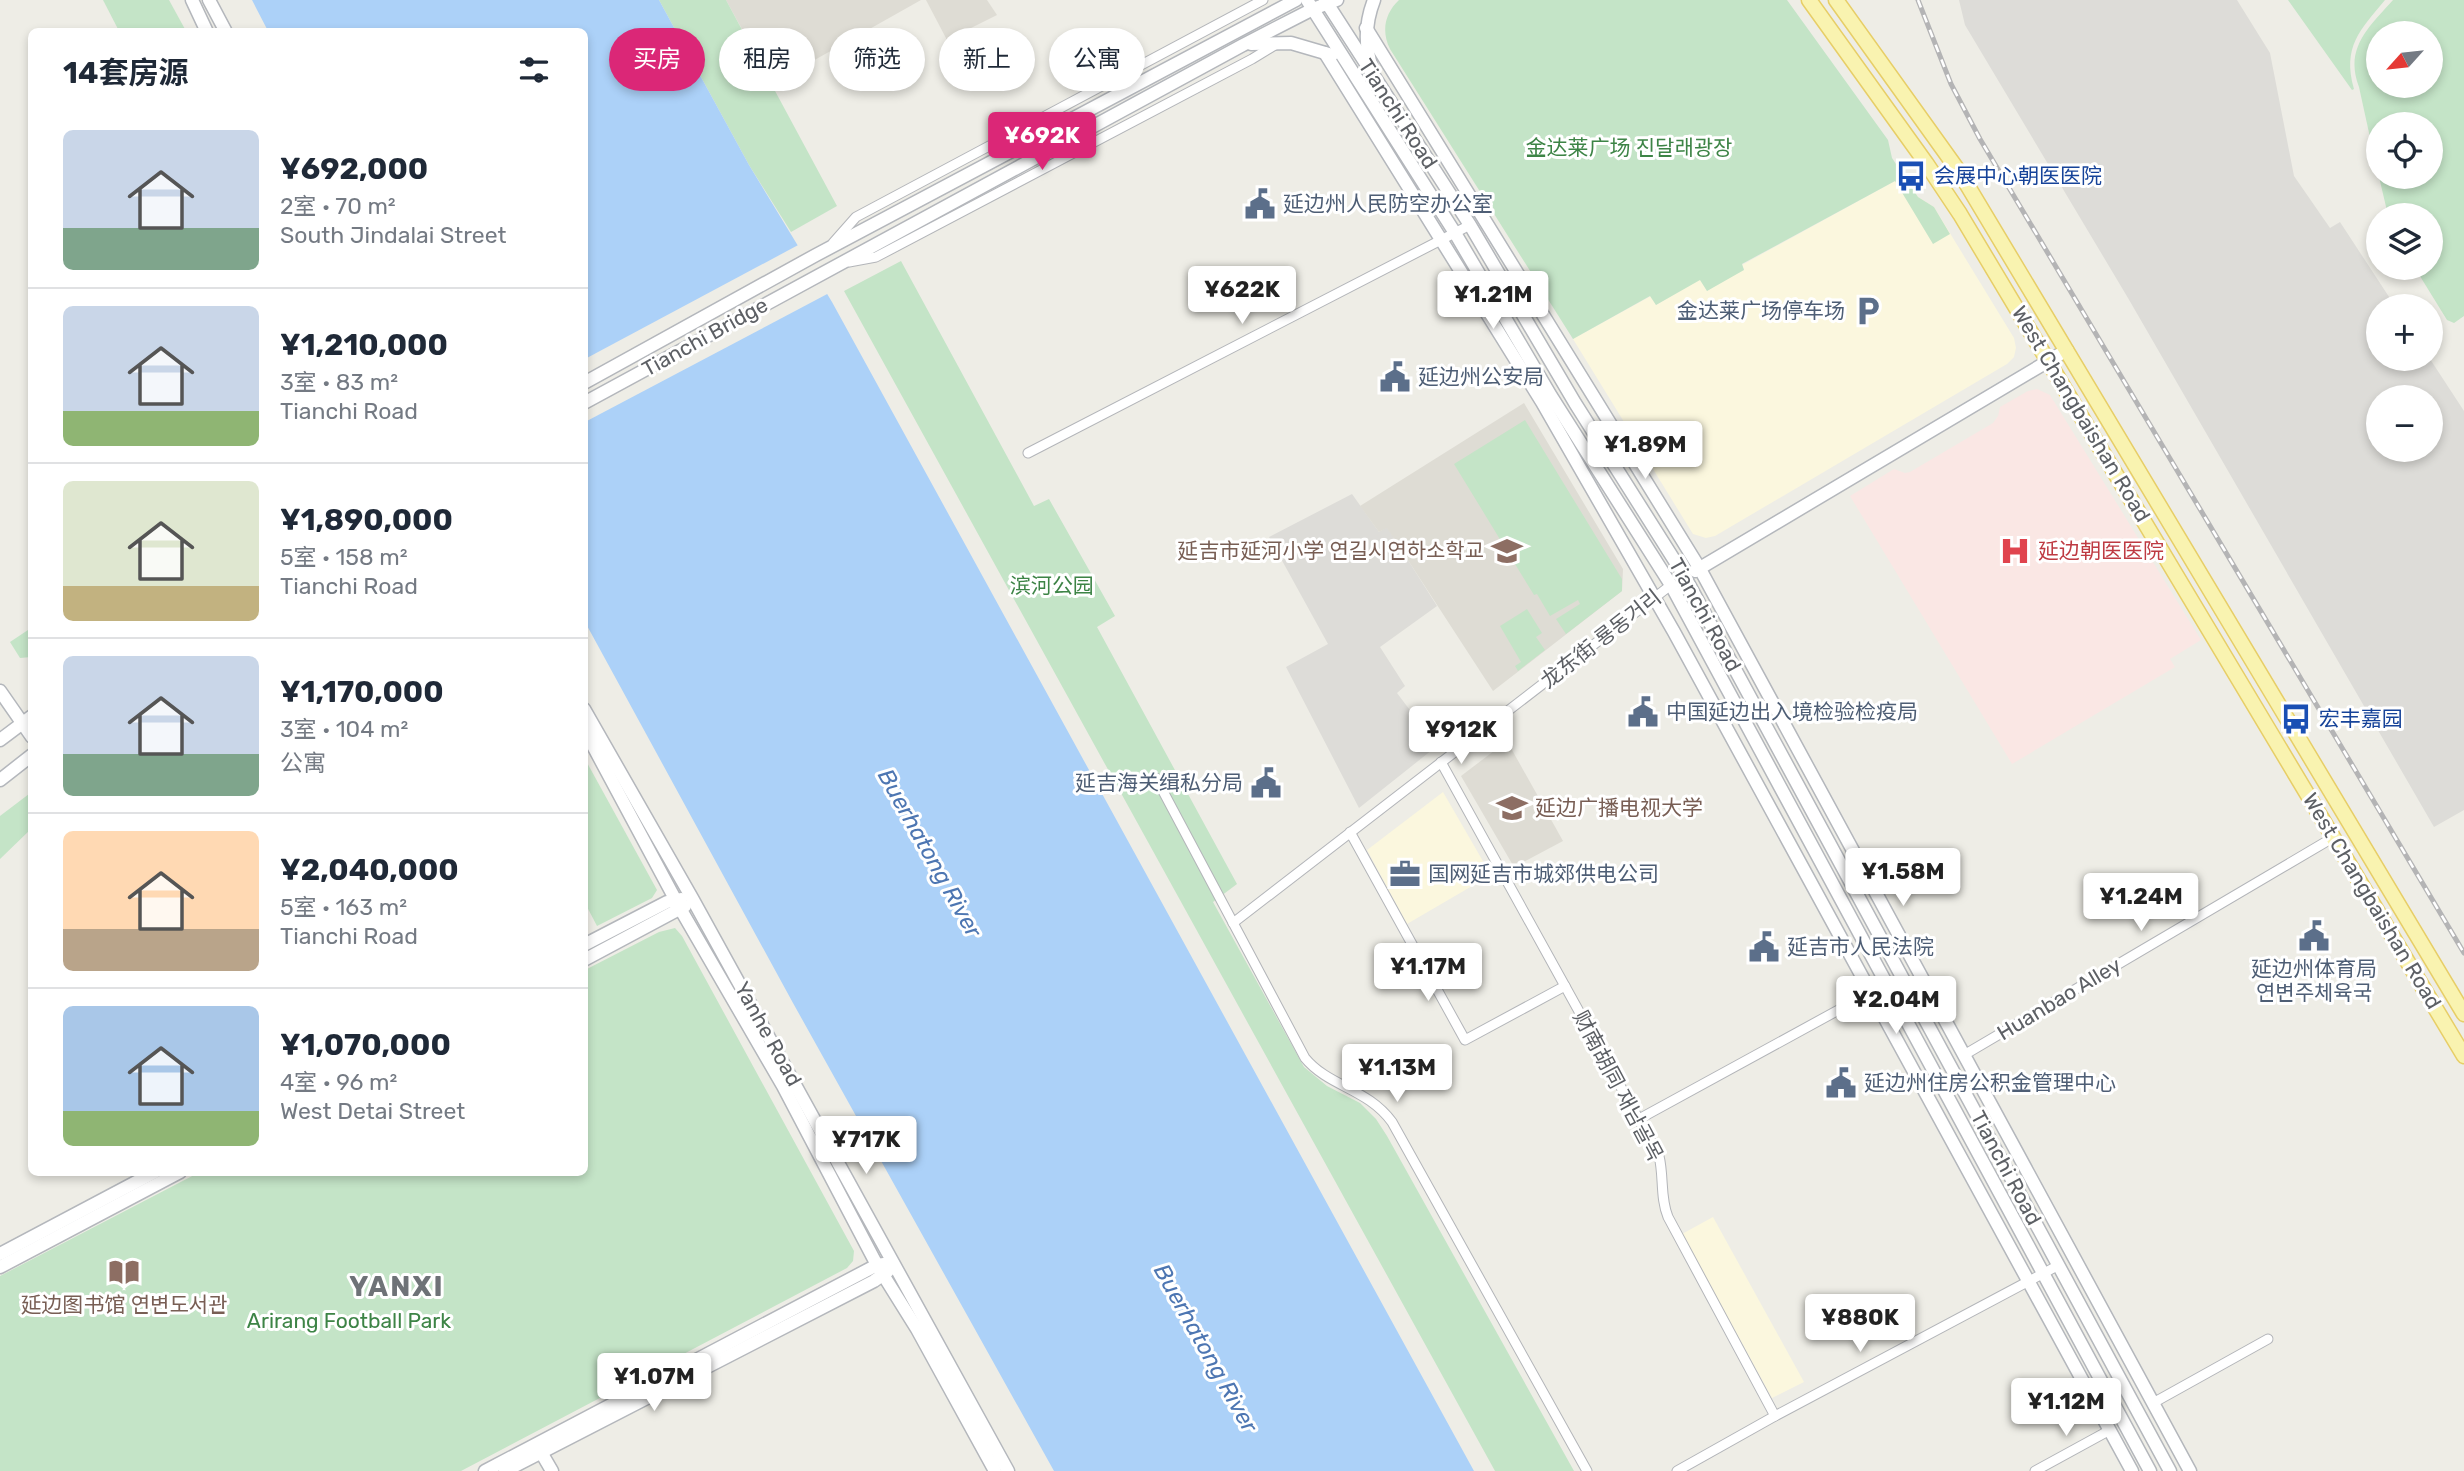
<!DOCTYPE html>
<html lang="zh">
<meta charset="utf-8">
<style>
body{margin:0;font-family:Rubik,"Noto Sans SC","Noto Sans KR",sans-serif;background:#f2f2f3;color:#1f2937;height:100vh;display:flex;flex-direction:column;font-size:26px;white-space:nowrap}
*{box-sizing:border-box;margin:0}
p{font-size:23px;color:#747a83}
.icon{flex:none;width:38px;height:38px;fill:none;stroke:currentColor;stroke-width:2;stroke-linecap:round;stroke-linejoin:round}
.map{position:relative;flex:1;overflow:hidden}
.panel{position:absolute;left:28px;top:28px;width:560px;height:1148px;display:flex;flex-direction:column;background:#fff;border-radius:10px;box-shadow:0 4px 10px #0003}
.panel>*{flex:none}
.banner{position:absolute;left:609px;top:28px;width:665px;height:63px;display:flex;gap:14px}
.needle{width:46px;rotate:243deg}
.buttons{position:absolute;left:2366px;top:21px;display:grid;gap:14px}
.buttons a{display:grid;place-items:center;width:77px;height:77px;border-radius:50%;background:#fff;box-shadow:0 4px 10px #0003;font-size:35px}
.price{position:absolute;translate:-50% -60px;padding:0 16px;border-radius:7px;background:#fff;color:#222;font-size:23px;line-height:46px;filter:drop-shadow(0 2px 4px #0008)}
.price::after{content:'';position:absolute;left:50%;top:42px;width:21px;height:16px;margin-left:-10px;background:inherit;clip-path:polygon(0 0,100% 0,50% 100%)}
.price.selected{background:#db2777;color:#fff}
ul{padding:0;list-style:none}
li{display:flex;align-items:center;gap:21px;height:175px;padding:0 35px}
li+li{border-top:2px solid #e0e1e3}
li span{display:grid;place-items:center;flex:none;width:196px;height:140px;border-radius:10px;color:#555}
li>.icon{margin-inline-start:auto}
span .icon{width:84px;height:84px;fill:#fffc;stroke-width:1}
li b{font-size:30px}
h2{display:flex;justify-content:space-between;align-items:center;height:84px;padding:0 35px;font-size:30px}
.tag{padding:0 24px;border-radius:32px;background:#fff;box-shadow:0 4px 10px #0003;font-size:24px;line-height:63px}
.tag.selected{background:#db2777;color:#fff}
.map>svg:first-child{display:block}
</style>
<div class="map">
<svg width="2464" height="1471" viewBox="0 0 2464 1471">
<rect width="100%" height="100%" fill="#eeede6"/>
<g fill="#fbf7de">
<path d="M 1904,176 L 1918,197 L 1934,207 L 2014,338 L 2016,348 L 2014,357 L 2007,364 L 1715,536 L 1706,538 L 1693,534 L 1573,339 L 1651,296 L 1656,305 L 1700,279 L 1707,291 L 1744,269 L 1742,265 Z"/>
<path d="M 1443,792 L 1491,875 L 1407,924 L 1367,850 Z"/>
<path d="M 1713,1217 L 1804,1382 L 1772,1398 L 1682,1234 Z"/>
</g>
<g fill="#dddcd8" fill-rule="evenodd">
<path d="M 1959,0 L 2237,0 L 2270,53 L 2294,176 L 2330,228 L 2340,222 L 2395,306 L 2378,306 L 2378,359 L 2430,359 L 2464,411 L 2464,810 L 2434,827 L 2128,298 L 1965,25 ZM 2378,397 L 2431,397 L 2431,450 L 2378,450 Z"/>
<path d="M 1352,494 L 1379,532 L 1387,527 L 1437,606 L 1380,647 L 1405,686 L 1397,693 L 1437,746 L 1359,808 L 1286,667 L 1328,644 L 1269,537 Z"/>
</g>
<g fill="#dedcd4">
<path d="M 726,0 L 921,0 L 772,84 Z"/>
<path d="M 926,0 L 987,0 L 997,15 L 947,40 Z"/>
<path d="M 1524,403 L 1623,569 L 1622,591 L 1493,691 L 1387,528 L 1379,532 L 1360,506 Z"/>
<path d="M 1507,741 L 1563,841 L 1514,867 L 1461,776 Z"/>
</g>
<path fill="#fae7e4" d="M 2037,389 L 2050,395 L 2201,640 L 2170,659 L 2175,667 L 2012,764 L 1850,496 L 1894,469 L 1905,473 L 1910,472 L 1993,423 L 1998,416 L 2000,407 L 2028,391 Z"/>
<g fill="#c4e4c7" fill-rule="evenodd">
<path d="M 103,0 L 169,0 L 186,31 L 119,31 Z"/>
<path d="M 659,0 L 726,0 L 837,206 L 791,232 L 749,165 Z"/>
<path d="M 1399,0 L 1787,0 L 1888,140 L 1892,158 L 1918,197 L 1934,207 L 1950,234 L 1933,244 L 1895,181 L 1742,264 L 1744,270 L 1707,291 L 1700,280 L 1656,305 L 1650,296 L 1573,339 L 1390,49 C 1381,31 1385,13 1399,0 Z"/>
<path d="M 2288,0 L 2385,0 C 2360,30 2342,47 2354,89 L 2352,90 Z"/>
<path d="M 2393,0 L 2464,0 L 2464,316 L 2454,323 L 2447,320 L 2415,268 L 2431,268 L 2431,215 L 2388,215 L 2379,177 L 2431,177 L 2431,124 L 2378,124 L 2378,174 L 2359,87 C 2344,48 2369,27 2393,0 ZM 2431,33 L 2431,86 L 2378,86 L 2378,33 Z"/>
<path d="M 901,261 L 1034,506 L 1049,499 L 1115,616 L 1097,627 L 1237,884 L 1213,902 L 1304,1067 L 1327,1086 L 1360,1103 L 1376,1119 L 1387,1136 L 1574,1471 L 1495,1471 L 844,291 Z"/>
<path d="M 1525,420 L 1622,579 L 1622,591 L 1566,634 L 1556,619 L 1580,604 L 1578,600 L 1550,616 L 1537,594 L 1534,595 L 1454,464 Z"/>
<path d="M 1527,609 L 1542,633 L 1536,637 L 1545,650 L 1518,671 L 1515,666 L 1521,662 L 1500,626 Z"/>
<path d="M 31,628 L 31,657 L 20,658 L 10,642 Z"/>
<path d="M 585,759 L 657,890 L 652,898 L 597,926 L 585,903 Z"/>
<path d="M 29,794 L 31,795 L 31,829 L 0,859 L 0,816 Z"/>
<path d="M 675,928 L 682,936 L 854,1251 L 853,1261 L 847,1268 L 461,1471 L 0,1471 L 0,1276 L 198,1173 L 584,1172 L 585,970 L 659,932 Z"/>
</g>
<path fill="#acd1f8" d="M 252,0 L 659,0 L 749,165 L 832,302 L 1474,1471 L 1054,1471 L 793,1003 L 585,622 L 584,32 L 268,31 Z"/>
<path fill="#eeede6" d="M 802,243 L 831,292 L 585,422 L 585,359 Z"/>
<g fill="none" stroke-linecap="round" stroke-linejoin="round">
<g stroke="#b3b5b9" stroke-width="11">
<g id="street">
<path d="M 833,243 L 856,217 L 1263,0"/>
<path d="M 849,262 L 876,257 L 1252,59 L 1275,45"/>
<path d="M 1028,453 L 1470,225"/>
<path d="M 1441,762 L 1659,1156 C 1664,1176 1660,1198 1668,1217 L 1775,1416"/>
<path d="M 1156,778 L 1305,1058 C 1329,1087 1367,1088 1392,1122 L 1587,1471"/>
<path d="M 1350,832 L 1465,1040 L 1565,986"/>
<path d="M 1233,923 L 1671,585"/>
<path d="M 1964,1055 L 2334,837"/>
<path d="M 1639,1119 L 1886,984"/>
<path d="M 2153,1403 L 2268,1339"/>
<path d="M 1677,1471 L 1775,1416 L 2059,1265"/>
<path d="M 2035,1471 L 2110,1430"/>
</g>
</g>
<g stroke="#b4b7bc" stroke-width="15">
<g id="secondary">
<path d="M 192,0 L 207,32"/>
<path d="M 209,0 L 226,32"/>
<path d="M 1307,0 L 1455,233 L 1551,396 L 1671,585 L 2150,1471"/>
<path d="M 1325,0 L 1470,225 L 1575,403 L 1685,577 L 2170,1471"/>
<path d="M 1366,28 L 1700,569 L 2190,1471"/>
<path d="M 1251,44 L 1291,43 L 1332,55"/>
<path d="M 1325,53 L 1542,402 L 1674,632 L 2132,1471"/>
<path d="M 1372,68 C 1364,44 1365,23 1374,0"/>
<path d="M 584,383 L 816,255 L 1296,0"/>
<path d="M 584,403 L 1243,45 L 1313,9 L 1337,0"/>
<path d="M 1695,571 L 2067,350"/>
<path d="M 0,691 L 32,737"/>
<path d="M 584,709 L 692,898 L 1008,1471"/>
<path d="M 584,729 L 681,910 L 783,1086 L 877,1265 L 917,1329 L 995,1471"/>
<path d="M 0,740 L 32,716"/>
<path d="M 0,780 L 32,755"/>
<path d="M 584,945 L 667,902 L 681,899"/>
<path d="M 584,960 L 685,906"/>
<path d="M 0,1254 L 155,1172"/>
<path d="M 0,1267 L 180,1172"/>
<path d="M 538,1447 L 552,1471"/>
<path d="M 485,1471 L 877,1265 L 884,1264"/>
<path d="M 505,1471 L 874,1281 L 888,1271"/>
</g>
</g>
<g stroke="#e7ce67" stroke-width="17">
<g id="primary">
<path d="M 1809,0 L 1926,163 L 1960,214 L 2464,1056"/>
<path d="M 1836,0 L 1960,173 L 2464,1014"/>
</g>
</g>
<use href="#street" stroke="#fff" stroke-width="9"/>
<use href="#secondary" stroke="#fff" stroke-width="12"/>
<use href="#primary" stroke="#f9f3b0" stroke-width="14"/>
<g stroke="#b4b4b5" stroke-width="5">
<path id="rail" d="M 1918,0 L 1951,84 L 1980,139 L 2464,953"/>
</g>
<use href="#rail" stroke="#fff" stroke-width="2.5" stroke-dasharray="8" stroke-linecap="butt"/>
</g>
<defs>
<g id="bus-bare" transform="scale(2.415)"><path d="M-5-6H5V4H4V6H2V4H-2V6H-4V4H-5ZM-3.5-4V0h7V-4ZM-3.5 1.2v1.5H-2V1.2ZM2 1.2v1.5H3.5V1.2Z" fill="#1a4fb4" stroke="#fff" stroke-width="2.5" paint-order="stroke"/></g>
<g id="civic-bare" transform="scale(2.415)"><path d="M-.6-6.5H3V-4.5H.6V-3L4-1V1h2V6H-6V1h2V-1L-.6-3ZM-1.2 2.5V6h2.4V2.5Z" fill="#5c6f8a" stroke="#fff" stroke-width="2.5" paint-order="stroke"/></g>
<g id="parking-bare" transform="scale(2.415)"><path d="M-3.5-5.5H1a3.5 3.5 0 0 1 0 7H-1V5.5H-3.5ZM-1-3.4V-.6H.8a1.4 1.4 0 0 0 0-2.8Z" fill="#5c6f8a" stroke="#fff" stroke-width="2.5" paint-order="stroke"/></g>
<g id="school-bare" transform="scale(2.415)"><path d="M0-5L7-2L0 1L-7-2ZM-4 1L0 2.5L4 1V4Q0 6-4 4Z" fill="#8d6e63" stroke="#fff" stroke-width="2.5" paint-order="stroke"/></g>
<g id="hospital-bare" transform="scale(2.415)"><path d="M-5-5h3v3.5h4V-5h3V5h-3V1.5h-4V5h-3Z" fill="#e0444e" stroke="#fff" stroke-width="2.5" paint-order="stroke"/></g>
<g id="university-bare" transform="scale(2.415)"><path d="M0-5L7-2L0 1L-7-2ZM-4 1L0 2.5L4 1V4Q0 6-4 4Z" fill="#8d6e63" stroke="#fff" stroke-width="2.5" paint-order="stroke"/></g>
<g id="office-bare" transform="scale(2.415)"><path d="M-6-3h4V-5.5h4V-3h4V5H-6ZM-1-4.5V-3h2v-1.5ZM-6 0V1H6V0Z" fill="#5c6f8a" stroke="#fff" stroke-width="2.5" paint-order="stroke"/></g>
<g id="library-bare" transform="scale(2.415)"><path d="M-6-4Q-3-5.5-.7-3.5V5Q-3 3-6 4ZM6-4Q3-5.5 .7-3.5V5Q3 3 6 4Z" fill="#8d6e63" stroke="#fff" stroke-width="2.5" paint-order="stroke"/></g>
</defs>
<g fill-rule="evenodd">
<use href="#bus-bare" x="1911" y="176"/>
<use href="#civic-bare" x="1260" y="204"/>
<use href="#parking-bare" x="1868" y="311"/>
<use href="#civic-bare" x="1395" y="377"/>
<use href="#school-bare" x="1507" y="551"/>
<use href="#hospital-bare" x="2015" y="551"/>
<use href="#civic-bare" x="1643" y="712"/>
<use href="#bus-bare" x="2296" y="719"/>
<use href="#civic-bare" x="1266" y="783"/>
<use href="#university-bare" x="1512" y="808"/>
<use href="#office-bare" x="1405" y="874"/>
<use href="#civic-bare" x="2314" y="936"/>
<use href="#civic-bare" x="1764" y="947"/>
<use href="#civic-bare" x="1841" y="1083"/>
<use href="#library-bare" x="124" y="1272"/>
</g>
<g text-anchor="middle" stroke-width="6" stroke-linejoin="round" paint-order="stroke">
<g font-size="21" fill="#5d6065" stroke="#fff">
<text transform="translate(1398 114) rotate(57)" y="7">Tianchi Road</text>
<text transform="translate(705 337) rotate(-29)" y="7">Tianchi Bridge</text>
<text transform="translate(2081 414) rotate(59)" y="7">West Changbaishan Road</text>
<text transform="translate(1705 615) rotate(61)" y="7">Tianchi Road</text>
<text transform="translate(1601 639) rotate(-38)" y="7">龙东街 룡동거리</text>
<text transform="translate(2372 901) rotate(59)" y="7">West Changbaishan Road</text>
<text transform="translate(2059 999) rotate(-31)" y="7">Huanbao Alley</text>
<text transform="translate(768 1034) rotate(61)" y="7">Yanhe Road</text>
<text transform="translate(1618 1086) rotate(62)" y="7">财南胡同 재남골목</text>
<text transform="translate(2006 1168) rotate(62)" y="7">Tianchi Road</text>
</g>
<g font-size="21" fill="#3d8446" stroke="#fff">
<text x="1629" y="155">金达莱广场 진달래광장</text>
<text x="1052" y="593">滨河公园</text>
<text x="349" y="1328">Arirang Football Park</text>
</g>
<g font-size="21" fill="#164399" stroke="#fff" text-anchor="start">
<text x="1934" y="183">会展中心朝医医院</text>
<text x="2319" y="726">宏丰嘉园</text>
</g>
<g font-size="21" fill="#4e5e75" stroke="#fff" text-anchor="start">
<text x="1283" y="211">延边州人民防空办公室</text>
<text x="1845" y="318" text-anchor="end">金达莱广场停车场</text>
<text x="1418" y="384">延边州公安局</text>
<text x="1666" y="719">中国延边出入境检验检疫局</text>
<text x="1243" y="790" text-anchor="end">延吉海关缉私分局</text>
<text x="1428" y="881">国网延吉市城郊供电公司</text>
<text x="1787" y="954">延吉市人民法院</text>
<text x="2314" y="976" text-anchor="middle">延边州体育局<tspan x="2314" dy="24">연변주체육국</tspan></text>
<text x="1864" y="1090">延边州住房公积金管理中心</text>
</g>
<g font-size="21" fill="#785e54" stroke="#fff" text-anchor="end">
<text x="1484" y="558">延吉市延河小学 연길시연하소학교</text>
<text x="1535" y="815" text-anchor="start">延边广播电视大学</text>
<text x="124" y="1312" text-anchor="middle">延边图书馆 연변도서관</text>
</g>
<g font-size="21" fill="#be3a42" stroke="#fff" text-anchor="start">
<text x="2038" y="558">延边朝医医院</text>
</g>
<g font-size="23" font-style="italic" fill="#4d76b2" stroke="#fff">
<text transform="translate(930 853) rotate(61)" y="8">Buerhatong River</text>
<text transform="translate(1206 1348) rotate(61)" y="8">Buerhatong River</text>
</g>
<g font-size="28" font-weight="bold" letter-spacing="2" fill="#6e7277" stroke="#fff">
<text x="397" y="1296">YANXI</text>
</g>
</g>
</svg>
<div class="buttons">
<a><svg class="needle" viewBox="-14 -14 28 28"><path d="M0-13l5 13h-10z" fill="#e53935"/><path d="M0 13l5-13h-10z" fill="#747a83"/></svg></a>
<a><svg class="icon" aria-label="locate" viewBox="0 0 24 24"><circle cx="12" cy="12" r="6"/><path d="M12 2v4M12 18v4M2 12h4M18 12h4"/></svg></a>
<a><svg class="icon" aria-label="layers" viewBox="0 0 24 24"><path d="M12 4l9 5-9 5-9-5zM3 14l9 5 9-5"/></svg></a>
<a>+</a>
<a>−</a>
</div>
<b class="price selected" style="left:1042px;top:172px">¥692K</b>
<b class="price" style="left:1242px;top:326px">¥622K</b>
<b class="price" style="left:1493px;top:331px">¥1.21M</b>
<b class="price" style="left:1645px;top:481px">¥1.89M</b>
<b class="price" style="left:1461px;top:766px">¥912K</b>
<b class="price" style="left:1903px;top:908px">¥1.58M</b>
<b class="price" style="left:2141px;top:933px">¥1.24M</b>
<b class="price" style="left:1428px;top:1003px">¥1.17M</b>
<b class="price" style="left:1896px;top:1036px">¥2.04M</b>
<b class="price" style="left:1397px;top:1104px">¥1.13M</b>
<b class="price" style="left:866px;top:1176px">¥717K</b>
<b class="price" style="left:1860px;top:1354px">¥880K</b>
<b class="price" style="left:654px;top:1413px">¥1.07M</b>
<b class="price" style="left:2066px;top:1438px">¥1.12M</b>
<div class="banner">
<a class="tag selected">买房</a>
<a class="tag">租房</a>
<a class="tag">筛选</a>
<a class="tag">新上</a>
<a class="tag">公寓</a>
</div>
<section class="panel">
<h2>14套房源<svg class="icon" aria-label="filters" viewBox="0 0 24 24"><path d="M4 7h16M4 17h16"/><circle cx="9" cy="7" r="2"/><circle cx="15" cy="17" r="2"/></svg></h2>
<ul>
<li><span style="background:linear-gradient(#c9d6e8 70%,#7fa58c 0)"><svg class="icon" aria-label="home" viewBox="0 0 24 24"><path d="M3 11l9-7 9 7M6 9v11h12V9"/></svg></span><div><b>¥692,000</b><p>2室 · 70 m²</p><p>South Jindalai Street</p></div></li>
<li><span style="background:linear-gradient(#c9d6e8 75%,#8fb573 0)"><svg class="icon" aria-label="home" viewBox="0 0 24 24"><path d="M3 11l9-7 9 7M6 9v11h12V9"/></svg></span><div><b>¥1,210,000</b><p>3室 · 83 m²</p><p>Tianchi Road</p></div></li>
<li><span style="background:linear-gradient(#dfe7d0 75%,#c2b280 0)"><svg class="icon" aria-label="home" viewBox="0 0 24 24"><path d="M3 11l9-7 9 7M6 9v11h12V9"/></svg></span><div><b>¥1,890,000</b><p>5室 · 158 m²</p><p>Tianchi Road</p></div></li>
<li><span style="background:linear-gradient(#c9d6e8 70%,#7fa58c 0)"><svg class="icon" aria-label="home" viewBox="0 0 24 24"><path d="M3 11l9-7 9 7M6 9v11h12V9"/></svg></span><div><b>¥1,170,000</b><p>3室 · 104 m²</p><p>公寓</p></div></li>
<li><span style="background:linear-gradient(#ffd9b3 70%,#b9a48a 0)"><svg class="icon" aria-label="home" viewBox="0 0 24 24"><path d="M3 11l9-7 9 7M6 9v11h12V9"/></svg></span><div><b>¥2,040,000</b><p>5室 · 163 m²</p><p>Tianchi Road</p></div></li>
<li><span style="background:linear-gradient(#a9c7e8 75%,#8fb573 0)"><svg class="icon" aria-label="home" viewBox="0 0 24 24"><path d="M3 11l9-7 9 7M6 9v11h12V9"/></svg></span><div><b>¥1,070,000</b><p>4室 · 96 m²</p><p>West Detai Street</p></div></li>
</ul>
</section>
</div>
